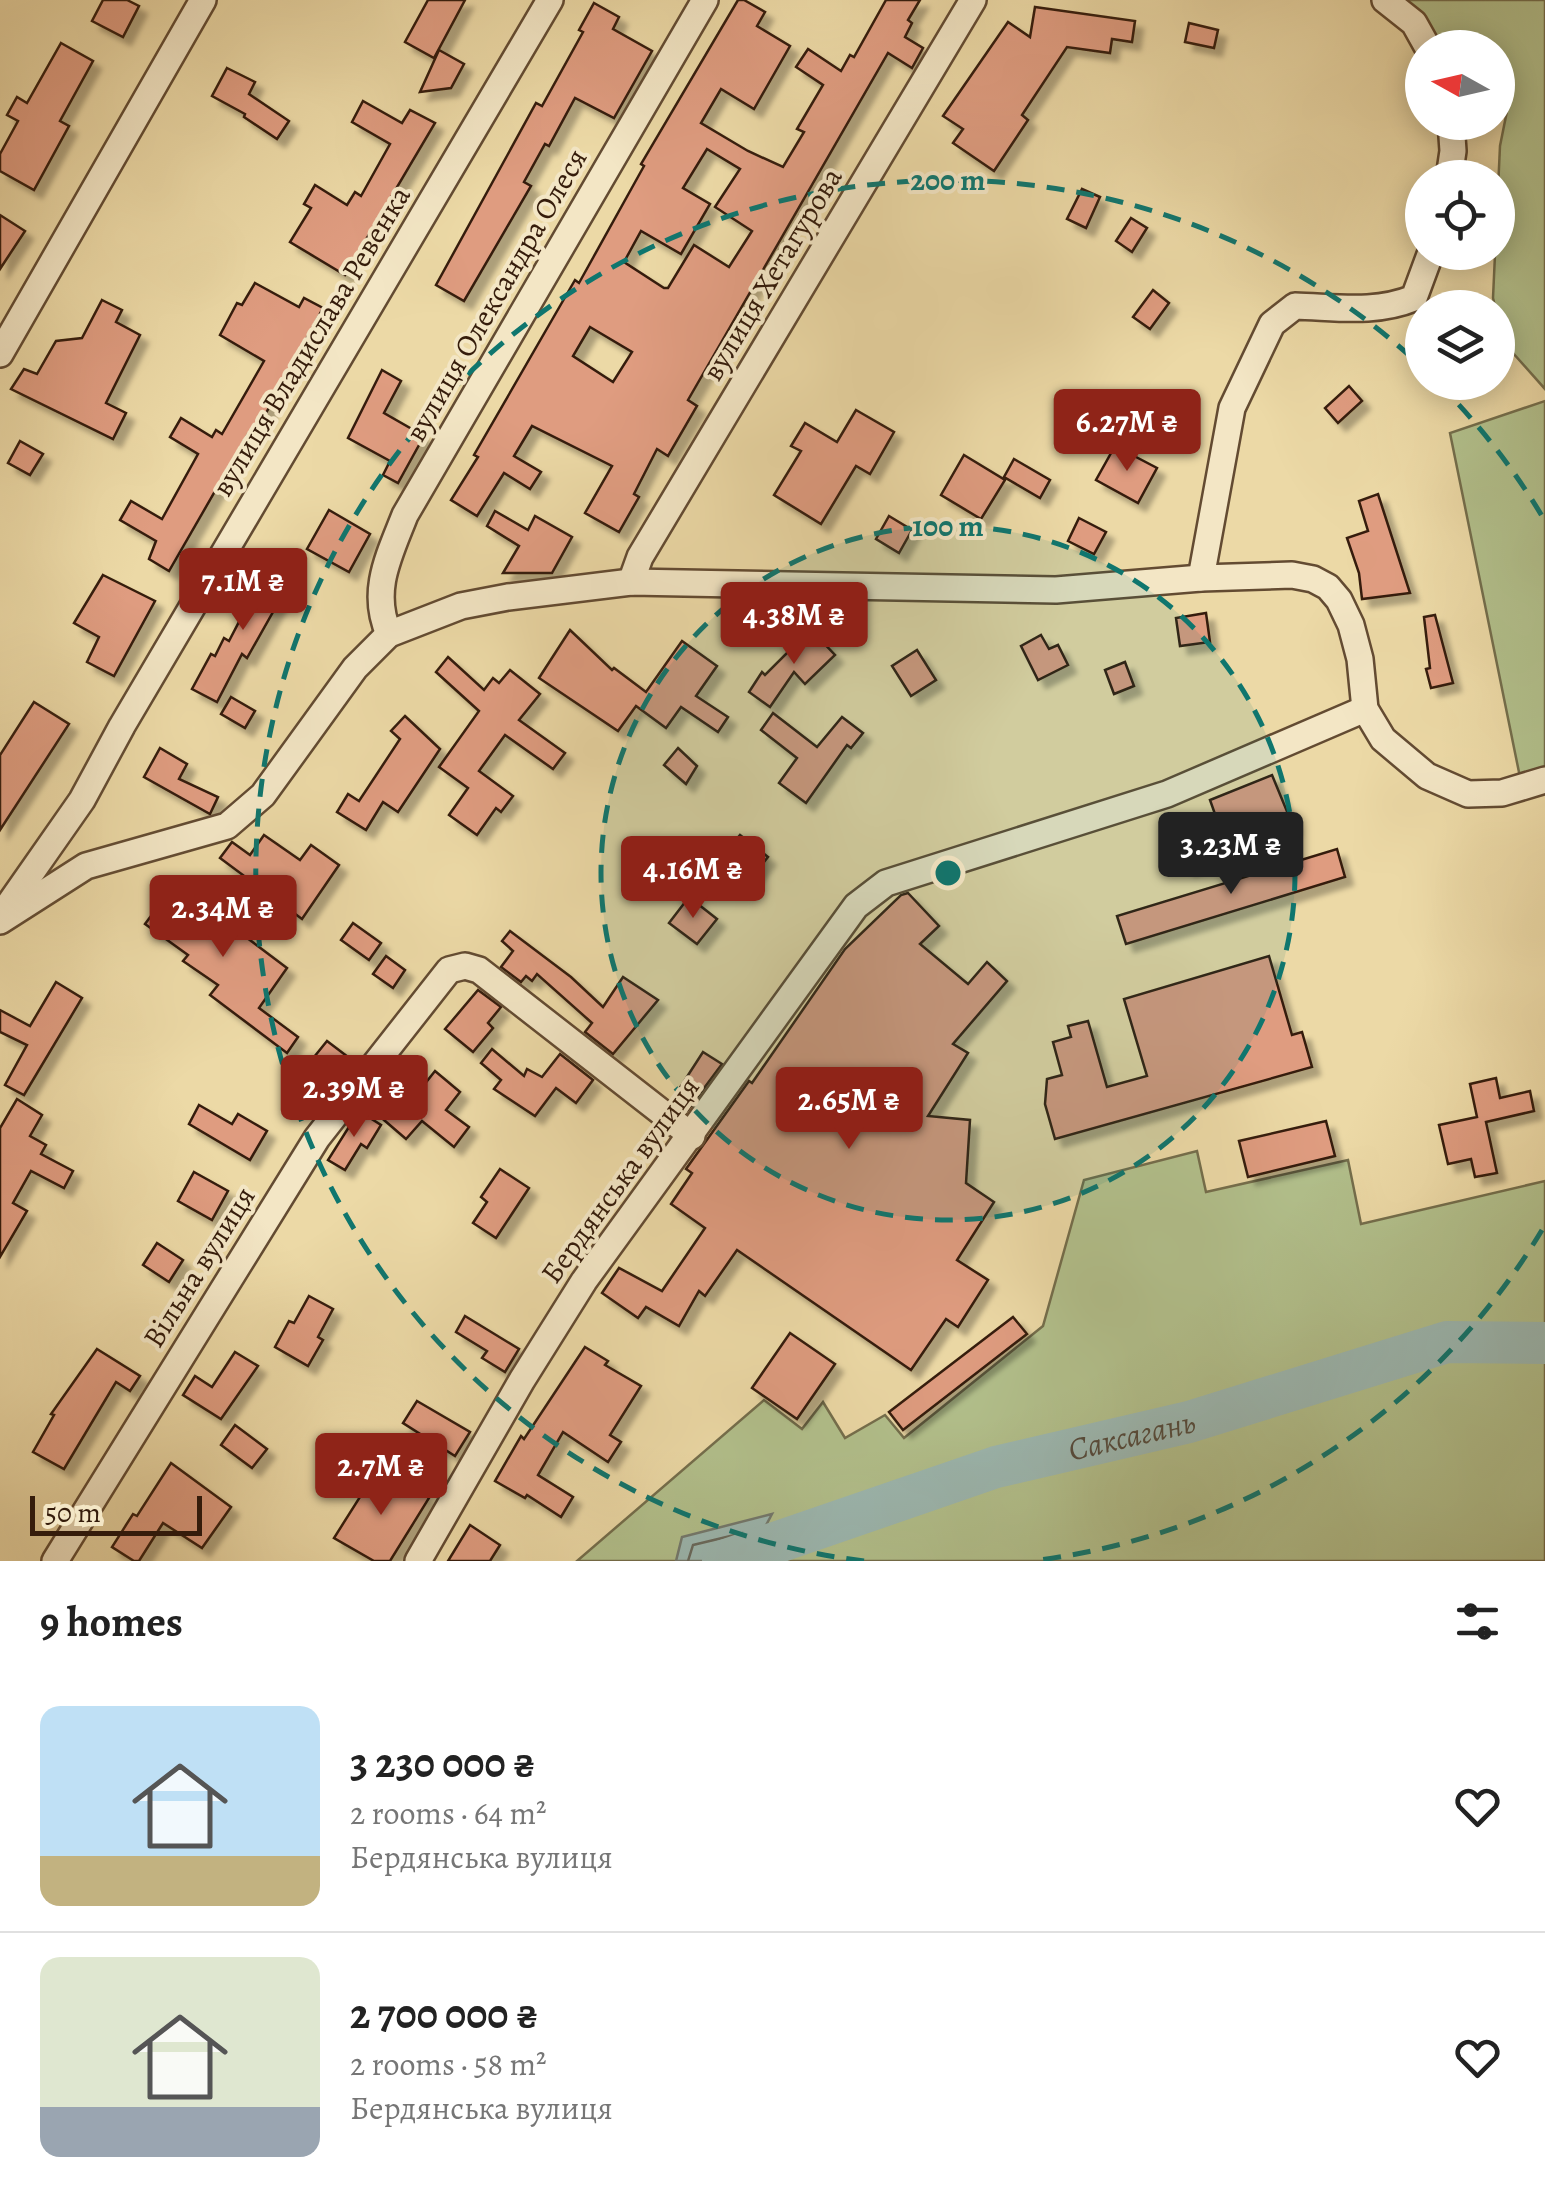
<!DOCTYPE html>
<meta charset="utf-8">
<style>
body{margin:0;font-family:Alegreya,serif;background:#f6f6f6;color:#222;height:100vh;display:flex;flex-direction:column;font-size:38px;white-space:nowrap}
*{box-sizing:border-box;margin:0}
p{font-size:32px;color:#767676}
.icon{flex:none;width:55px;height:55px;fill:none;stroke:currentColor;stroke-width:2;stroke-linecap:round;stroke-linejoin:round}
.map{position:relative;height:1561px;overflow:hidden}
.side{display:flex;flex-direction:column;background:#fff;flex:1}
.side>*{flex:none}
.needle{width:65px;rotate:278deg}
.controls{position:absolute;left:1405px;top:30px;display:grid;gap:20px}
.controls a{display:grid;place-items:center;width:110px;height:110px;border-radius:50%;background:#fff;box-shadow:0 5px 25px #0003;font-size:50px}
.scale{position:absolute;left:30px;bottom:25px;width:172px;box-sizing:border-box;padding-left:10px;border:5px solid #351c0b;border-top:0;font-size:28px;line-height:35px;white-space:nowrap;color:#351c0b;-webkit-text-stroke:8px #f3e6c5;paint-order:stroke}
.price{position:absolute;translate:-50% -85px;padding:0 22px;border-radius:10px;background:#8f2418;color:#fff;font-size:32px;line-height:65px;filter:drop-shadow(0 2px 5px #0008)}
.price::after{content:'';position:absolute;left:50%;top:60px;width:30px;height:22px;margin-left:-15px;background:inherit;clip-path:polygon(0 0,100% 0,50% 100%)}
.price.on{background:#222;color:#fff}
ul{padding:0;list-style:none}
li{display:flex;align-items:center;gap:30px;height:250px;padding:0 40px}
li+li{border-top:2px solid #e0e0e0}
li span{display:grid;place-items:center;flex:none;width:280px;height:200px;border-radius:20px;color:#555}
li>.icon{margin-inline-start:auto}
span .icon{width:120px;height:120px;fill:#fffc;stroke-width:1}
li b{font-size:42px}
h2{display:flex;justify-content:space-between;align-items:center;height:120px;padding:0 40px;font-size:42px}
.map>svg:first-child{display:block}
</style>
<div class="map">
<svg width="1545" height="1561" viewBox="0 0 1545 1561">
<defs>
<filter id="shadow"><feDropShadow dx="8" dy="8" stdDeviation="2.5" flood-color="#0004"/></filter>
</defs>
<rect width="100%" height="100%" fill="#ecd9a6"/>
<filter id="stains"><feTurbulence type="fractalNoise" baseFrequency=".002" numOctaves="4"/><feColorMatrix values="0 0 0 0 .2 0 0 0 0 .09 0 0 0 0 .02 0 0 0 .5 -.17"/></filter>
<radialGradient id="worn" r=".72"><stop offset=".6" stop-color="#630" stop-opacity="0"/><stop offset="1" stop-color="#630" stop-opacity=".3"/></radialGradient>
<g fill="#b2c08c" stroke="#746e4c" stroke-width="2.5">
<path d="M 1403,0 L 1545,0 L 1545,389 L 1504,343 L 1493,298 L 1500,146 L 1507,111 L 1498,110 L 1498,48 L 1438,47 Z"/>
<path d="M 1545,401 L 1545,780 L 1522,787 L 1450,433 Z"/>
<path d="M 1197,1151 L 1206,1192 L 1348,1160 L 1361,1224 L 1545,1181 L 1545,1561 L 577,1561 L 764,1400 L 802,1429 L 823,1402 L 845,1438 L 885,1415 L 904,1438 L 1043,1326 L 1084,1180 Z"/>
</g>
<path fill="#9cb8b1" stroke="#737a6f" stroke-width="2.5" d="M 772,1514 L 747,1561 L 676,1561 L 682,1537 Z"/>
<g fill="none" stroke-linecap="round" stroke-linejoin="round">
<path stroke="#686a5e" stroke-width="2.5" d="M 688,1561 L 693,1545 L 743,1533 L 747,1539 L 739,1561"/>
<path stroke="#9cb8b1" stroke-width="42" id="s1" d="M 723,1561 L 996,1467 L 1189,1422 L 1447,1342 L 1545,1343"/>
</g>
<g fill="#df9c80" stroke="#351c0b" stroke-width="2.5" fill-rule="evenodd" filter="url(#shadow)">
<path d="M 103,0 L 127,0 L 139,6 L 123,37 L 92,21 Z"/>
<path d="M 428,0 L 465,0 L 434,58 L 405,42 Z"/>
<path d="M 738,0 L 744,0 L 765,12 L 757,26 L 790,46 L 754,109 L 721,89 L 701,123 L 748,151 L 783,167 L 804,132 L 797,129 L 823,85 L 796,67 L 808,49 L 841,71 L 850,55 L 854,57 L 886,0 L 920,0 L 908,20 L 912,23 L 905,37 L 923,48 L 912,68 L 888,53 L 688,400 L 697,406 L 668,456 L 657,449 L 634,494 L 639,497 L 619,532 L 585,513 L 612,466 L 532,426 L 514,456 L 541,472 L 530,489 L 504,473 L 477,516 L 451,500 L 478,457 L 474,455 L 575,280 L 579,283 L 644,166 L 641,164 ZM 707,149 L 740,169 L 715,207 L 752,231 L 729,267 L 694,245 L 668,288 L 664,288 L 624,262 L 641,231 L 681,254 L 710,204 L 683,188 ZM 590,327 L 632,352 L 613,382 L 573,356 Z"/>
<path d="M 594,3 L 619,17 L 613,29 L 652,51 L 614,118 L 575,98 L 549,146 L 545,144 L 524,182 L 531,186 L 464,301 L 436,285 L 536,103 L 542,106 L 583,32 L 579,30 Z"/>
<path d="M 1035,7 L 1135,21 L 1132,42 L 1112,39 L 1110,53 L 1067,47 L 1022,115 L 1028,120 L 994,171 L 953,143 L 963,129 L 943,116 L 1008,22 L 1030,37 Z"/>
<path d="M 1189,23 L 1218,30 L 1214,48 L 1185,42 Z"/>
<path d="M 61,43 L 93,61 L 60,121 L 69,126 L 34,190 L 0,171 L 0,154 L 18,121 L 7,115 L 17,97 L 27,103 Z"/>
<path d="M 439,50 L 464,64 L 451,88 L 420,92 Z"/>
<path d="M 227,68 L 255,82 L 249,94 L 289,121 L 277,139 L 244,117 L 245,114 L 212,96 Z"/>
<path d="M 363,101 L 402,123 L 410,110 L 435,123 L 345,275 L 290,242 L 311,208 L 304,204 L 315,185 L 347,205 L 355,192 L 361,196 L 390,144 L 352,122 Z"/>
<path d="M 1082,189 L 1100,197 L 1086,228 L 1067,219 Z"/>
<path d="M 0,215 L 25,231 L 0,269 Z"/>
<path d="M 1131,218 L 1147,228 L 1132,252 L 1116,241 Z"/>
<path d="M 255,283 L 299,307 L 304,298 L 323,308 L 253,437 L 248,434 L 169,571 L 149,559 L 156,541 L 120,520 L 131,501 L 162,519 L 198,454 L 170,437 L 181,418 L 212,437 L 216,430 L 222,434 L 264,361 L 220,335 L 237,303 L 242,305 Z"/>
<path d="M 1153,290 L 1169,303 L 1150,329 L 1133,317 Z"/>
<path d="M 102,300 L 122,310 L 116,322 L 140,335 L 106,403 L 126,413 L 113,439 L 11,389 L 24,369 L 37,374 L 56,341 L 82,338 Z"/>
<path d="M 382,370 L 401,381 L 384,413 L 424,436 L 398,483 L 383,475 L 390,461 L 348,438 Z"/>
<path d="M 1349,386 L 1362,401 L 1338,423 L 1325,408 Z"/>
<path d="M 856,410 L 894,432 L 870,474 L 856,466 L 821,524 L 774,495 L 801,451 L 791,446 L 805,423 L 837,442 Z"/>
<path d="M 20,441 L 43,454 L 30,475 L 8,463 Z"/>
<path d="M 1115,446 L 1157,468 L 1138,503 L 1096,480 Z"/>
<path d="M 964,455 L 1005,480 L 981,519 L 941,495 Z"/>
<path d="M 1014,459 L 1050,480 L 1040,498 L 1004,477 Z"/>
<path d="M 1378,494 L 1410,593 L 1362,599 L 1359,573 L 1347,538 L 1368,531 L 1359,501 Z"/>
<path d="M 329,510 L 370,534 L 349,572 L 307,549 Z"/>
<path d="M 495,511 L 528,530 L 535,516 L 572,537 L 552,573 L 503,573 L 519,546 L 487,526 Z"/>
<path d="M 889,516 L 912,530 L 899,553 L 876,539 Z"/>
<path d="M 1079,518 L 1106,532 L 1094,554 L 1068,541 Z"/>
<path d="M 264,566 L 291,580 L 247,658 L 242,654 L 217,702 L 192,689 L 211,654 L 215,656 L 224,638 L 229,641 L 243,614 L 239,612 Z"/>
<path d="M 103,575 L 155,601 L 114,676 L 87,662 L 99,637 L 74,623 Z"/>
<path d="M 1206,613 L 1210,642 L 1180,646 L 1176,618 Z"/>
<path d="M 1435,615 L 1453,683 L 1431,688 L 1426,669 L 1430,668 L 1424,617 Z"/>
<path d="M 814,626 L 821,632 L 818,637 L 835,655 L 805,684 L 794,672 L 770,707 L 749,692 L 762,672 L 765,675 Z"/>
<path d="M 570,630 L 612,670 L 614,668 L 646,692 L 682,641 L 717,666 L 696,696 L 728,717 L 718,732 L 681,707 L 666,728 L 636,706 L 618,731 L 539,678 Z"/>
<path d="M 1041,635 L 1049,649 L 1058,645 L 1068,665 L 1038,680 L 1021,646 Z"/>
<path d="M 917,650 L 936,680 L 911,696 L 892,666 Z"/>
<path d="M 448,657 L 484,690 L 493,678 L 499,683 L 510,670 L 540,694 L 519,720 L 565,753 L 553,769 L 505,735 L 479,771 L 513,796 L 501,812 L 496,808 L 477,835 L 449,815 L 468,788 L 439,767 L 479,711 L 436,672 Z"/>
<path d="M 1125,662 L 1134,686 L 1114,694 L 1105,670 Z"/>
<path d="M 231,697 L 255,711 L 245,728 L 221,714 Z"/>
<path d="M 34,702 L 69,724 L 0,830 L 0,755 Z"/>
<path d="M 773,713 L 817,747 L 842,717 L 863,733 L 851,748 L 847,745 L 806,803 L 779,783 L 797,758 L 761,730 Z"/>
<path d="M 405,716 L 440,749 L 398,812 L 383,802 L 366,830 L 337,812 L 348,794 L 359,801 L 400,739 L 391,731 Z"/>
<path d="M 160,748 L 187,764 L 179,779 L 218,797 L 210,814 L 144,777 Z"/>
<path d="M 678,748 L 697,766 L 686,784 L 664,765 Z"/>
<path d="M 1272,775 L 1293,826 L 1187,868 L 1178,844 L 1198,828 L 1196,822 L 1215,814 L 1210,800 Z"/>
<path d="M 264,835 L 300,860 L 311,845 L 339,865 L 302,919 L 220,858 L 232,842 L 250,855 Z"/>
<path d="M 740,835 L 768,857 L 749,881 L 721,858 Z"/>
<path d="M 1337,849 L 1345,877 L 1126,944 L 1117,916 Z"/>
<path d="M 182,881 L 210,901 L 206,907 L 287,968 L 259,1008 L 298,1037 L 287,1053 L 210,995 L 218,985 L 183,961 L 188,955 L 145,924 L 157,908 L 160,910 Z"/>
<path d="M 908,893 L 939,926 L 920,944 L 968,984 L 987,962 L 1007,981 L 953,1044 L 968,1053 L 928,1116 L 970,1120 L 966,1183 L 994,1202 L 957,1260 L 988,1280 L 958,1327 L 946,1319 L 911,1370 L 737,1250 L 705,1296 L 699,1291 L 679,1326 L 646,1307 L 638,1318 L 602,1293 L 619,1268 L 662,1291 L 705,1228 L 671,1204 L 692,1173 L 686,1169 L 749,1081 L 752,1083 L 845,949 L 901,895 Z"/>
<path d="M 689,897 L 717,919 L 697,944 L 669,923 Z"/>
<path d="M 353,923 L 381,943 L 369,960 L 341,940 Z"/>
<path d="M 510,931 L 571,977 L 603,1007 L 623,977 L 658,1000 L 613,1054 L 585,1032 L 592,1023 L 537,974 L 532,981 L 526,976 L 521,982 L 501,967 L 513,951 L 502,941 Z"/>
<path d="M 386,956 L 405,970 L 393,988 L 373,974 Z"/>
<path d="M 1269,956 L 1292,1035 L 1302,1032 L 1312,1067 L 1055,1139 L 1045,1104 L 1047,1079 L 1062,1075 L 1053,1042 L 1071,1037 L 1068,1026 L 1088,1021 L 1107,1087 L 1147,1076 L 1124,999 Z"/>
<path d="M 56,982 L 82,998 L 24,1095 L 5,1085 L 27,1045 L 0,1032 L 0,1010 L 30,1026 Z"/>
<path d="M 478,990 L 501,1007 L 488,1023 L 493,1028 L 473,1052 L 445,1029 Z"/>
<path d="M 327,1041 L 348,1057 L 331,1079 L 310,1062 Z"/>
<path d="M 492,1049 L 524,1076 L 527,1069 L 542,1077 L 560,1054 L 593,1080 L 576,1103 L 556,1088 L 535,1116 L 494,1089 L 501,1080 L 481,1063 Z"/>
<path d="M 703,1052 L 722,1064 L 687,1111 L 672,1100 Z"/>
<path d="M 435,1071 L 460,1092 L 446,1110 L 469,1127 L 454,1147 L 422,1121 L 406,1139 L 384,1120 L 406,1094 L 412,1100 Z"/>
<path d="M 1496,1078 L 1500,1098 L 1530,1091 L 1534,1111 L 1486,1122 L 1497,1173 L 1475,1177 L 1471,1159 L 1448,1164 L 1439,1125 L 1477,1117 L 1470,1084 Z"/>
<path d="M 17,1099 L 42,1115 L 30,1136 L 46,1145 L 41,1154 L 73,1171 L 64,1188 L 31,1171 L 13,1203 L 27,1211 L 0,1257 L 0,1128 Z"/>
<path d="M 199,1105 L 232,1124 L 238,1114 L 267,1131 L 250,1160 L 189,1124 Z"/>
<path d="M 359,1111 L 381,1125 L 367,1148 L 361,1144 L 345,1170 L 328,1160 Z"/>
<path d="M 1326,1121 L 1335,1156 L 1248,1177 L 1239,1141 Z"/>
<path d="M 500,1169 L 529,1188 L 496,1238 L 473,1223 L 487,1202 L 481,1197 Z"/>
<path d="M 194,1172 L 228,1191 L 212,1220 L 178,1201 Z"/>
<path d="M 157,1243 L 183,1260 L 169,1282 L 143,1265 Z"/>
<path d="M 309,1296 L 333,1309 L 318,1337 L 323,1340 L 308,1366 L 275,1347 L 289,1321 L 294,1323 Z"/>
<path d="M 465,1316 L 519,1349 L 505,1372 L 482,1358 L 487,1351 L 456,1332 Z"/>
<path d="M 1013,1317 L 1027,1334 L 903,1430 L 889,1412 Z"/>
<path d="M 790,1333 L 835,1364 L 797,1419 L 752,1388 Z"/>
<path d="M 585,1347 L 608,1361 L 605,1365 L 641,1386 L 610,1435 L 621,1442 L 608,1462 L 563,1432 L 538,1475 L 573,1497 L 561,1517 L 527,1495 L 525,1498 L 495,1481 L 521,1436 L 524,1439 Z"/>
<path d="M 97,1349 L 140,1376 L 130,1391 L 116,1382 L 64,1469 L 33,1452 L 54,1415 L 51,1414 Z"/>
<path d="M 235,1352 L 258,1366 L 221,1419 L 183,1395 L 195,1376 L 212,1387 Z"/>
<path d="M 417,1401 L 470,1432 L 455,1456 L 403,1423 Z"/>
<path d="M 235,1425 L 267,1449 L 252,1468 L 221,1445 Z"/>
<path d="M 171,1463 L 231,1507 L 202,1548 L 163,1523 L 139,1561 L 134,1561 L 112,1547 L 133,1514 L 137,1516 Z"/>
<path d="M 377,1470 L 404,1488 L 406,1484 L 429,1498 L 390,1561 L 374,1561 L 334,1538 Z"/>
<path d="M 470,1525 L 500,1545 L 490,1561 L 448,1561 Z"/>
</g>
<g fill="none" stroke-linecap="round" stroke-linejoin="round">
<g stroke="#634b32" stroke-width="30">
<g id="minor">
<path d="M 1385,0 L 1414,23 L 1428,48"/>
<path d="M 1449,178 L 1453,151 L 1451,122"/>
<path d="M 0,354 L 203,0"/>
<path d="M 1201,578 L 1232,408 L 1272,324 L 1295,306 C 1336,307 1375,314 1414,298 L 1431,252"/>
<path d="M 631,582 L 640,557 L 973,0"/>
<path d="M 389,634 C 370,591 389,556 405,515 L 705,0"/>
<path d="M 3,913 L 82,800 L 122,726 L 550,0"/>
<path d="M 0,921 L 86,866 L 227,826 L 263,795 L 355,668 L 389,634 L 461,606 L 508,597 L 631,582 L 1056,590 L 1201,578 L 1292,575 L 1313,579 L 1328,587 L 1339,600 L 1351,625 L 1360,659 L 1365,709 L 1383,739 L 1427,776 L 1468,794 L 1502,793 L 1545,780"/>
<path d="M 55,1561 L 317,1138 L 449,970 L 465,966 L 479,970 L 692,1136"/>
<path d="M 418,1561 L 522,1380 L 584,1281 L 856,906 L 886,883 L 1167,794 L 1365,709"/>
</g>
</g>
<use href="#minor" stroke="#f3e6c5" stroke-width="25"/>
</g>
<circle cx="948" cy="873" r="347" fill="#0f766e" fill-opacity=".12"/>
<g fill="none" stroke="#0f766e" stroke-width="5" stroke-dasharray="18 12">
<circle cx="948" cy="873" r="347"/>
<path d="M1542 1230A693 693 0 0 1 1032 1561M864 1561A693 693 0 1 1 1421 366M1438 383A693 693 0 0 1 1542 516"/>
</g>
<g text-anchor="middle" stroke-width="8" stroke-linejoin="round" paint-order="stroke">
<g font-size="30" fill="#351c0b" stroke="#f3e6c5">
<text transform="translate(772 274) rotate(-59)" y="10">вулиця Хетагурова</text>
<text transform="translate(496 295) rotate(-60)" y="10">вулиця Олександра Олеся</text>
<text transform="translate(311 341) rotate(-59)" y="10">вулиця Владислава Ревенка</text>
<text transform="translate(620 1180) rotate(-54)" y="10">Бердянська вулиця</text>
<text transform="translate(199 1267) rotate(-58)" y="10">Вільна вулиця</text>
</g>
<g font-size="32" font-style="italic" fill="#544b3d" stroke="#f3e6c5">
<text dy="11" stroke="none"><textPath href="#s1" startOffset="428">Саксагань</textPath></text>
</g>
</g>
<circle cx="948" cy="873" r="15" fill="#0f766e" stroke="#f3e6c5" stroke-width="5"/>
<g font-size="30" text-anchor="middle" font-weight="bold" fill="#0f766e" stroke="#f3e6c5" stroke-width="8" stroke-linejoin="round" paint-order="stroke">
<text x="948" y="190">200 m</text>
<text x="948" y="536">100 m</text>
</g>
<rect width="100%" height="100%" filter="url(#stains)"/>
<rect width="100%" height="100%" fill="url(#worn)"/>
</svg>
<div class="controls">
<a><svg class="needle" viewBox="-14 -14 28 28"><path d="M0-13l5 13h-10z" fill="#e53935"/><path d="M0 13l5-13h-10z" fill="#767676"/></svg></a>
<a><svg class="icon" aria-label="locate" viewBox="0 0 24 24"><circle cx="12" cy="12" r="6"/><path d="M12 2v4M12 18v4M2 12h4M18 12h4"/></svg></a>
<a><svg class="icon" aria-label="layers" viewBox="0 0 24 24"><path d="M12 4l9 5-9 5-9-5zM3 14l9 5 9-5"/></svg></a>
</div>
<div class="scale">50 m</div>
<b class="price" style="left:1127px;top:474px">6.27M ₴</b>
<b class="price" style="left:243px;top:633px">7.1M ₴</b>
<b class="price" style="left:794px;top:667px">4.38M ₴</b>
<b class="price on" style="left:1231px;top:897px">3.23M ₴</b>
<b class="price" style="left:693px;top:921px">4.16M ₴</b>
<b class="price" style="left:223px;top:960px">2.34M ₴</b>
<b class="price" style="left:354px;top:1140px">2.39M ₴</b>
<b class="price" style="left:849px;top:1152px">2.65M ₴</b>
<b class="price" style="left:381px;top:1518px">2.7M ₴</b>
</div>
<section class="side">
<h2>9 homes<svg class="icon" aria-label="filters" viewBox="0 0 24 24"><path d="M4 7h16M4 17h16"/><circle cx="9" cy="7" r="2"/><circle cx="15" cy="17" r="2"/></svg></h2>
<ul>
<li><span style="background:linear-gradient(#bfe0f5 75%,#c2b280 0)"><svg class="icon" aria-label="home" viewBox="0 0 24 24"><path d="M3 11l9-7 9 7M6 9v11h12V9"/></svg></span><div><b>3 230 000 ₴</b><p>2 rooms · 64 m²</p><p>Бердянська вулиця</p></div><svg class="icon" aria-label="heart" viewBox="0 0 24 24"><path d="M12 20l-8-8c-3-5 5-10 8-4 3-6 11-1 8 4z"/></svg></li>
<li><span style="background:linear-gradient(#dfe7d0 75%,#9aa5b1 0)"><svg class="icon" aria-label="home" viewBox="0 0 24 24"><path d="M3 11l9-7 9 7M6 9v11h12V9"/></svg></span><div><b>2 700 000 ₴</b><p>2 rooms · 58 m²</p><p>Бердянська вулиця</p></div><svg class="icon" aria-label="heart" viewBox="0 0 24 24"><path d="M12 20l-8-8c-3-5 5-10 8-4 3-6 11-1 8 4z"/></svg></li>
</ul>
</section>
